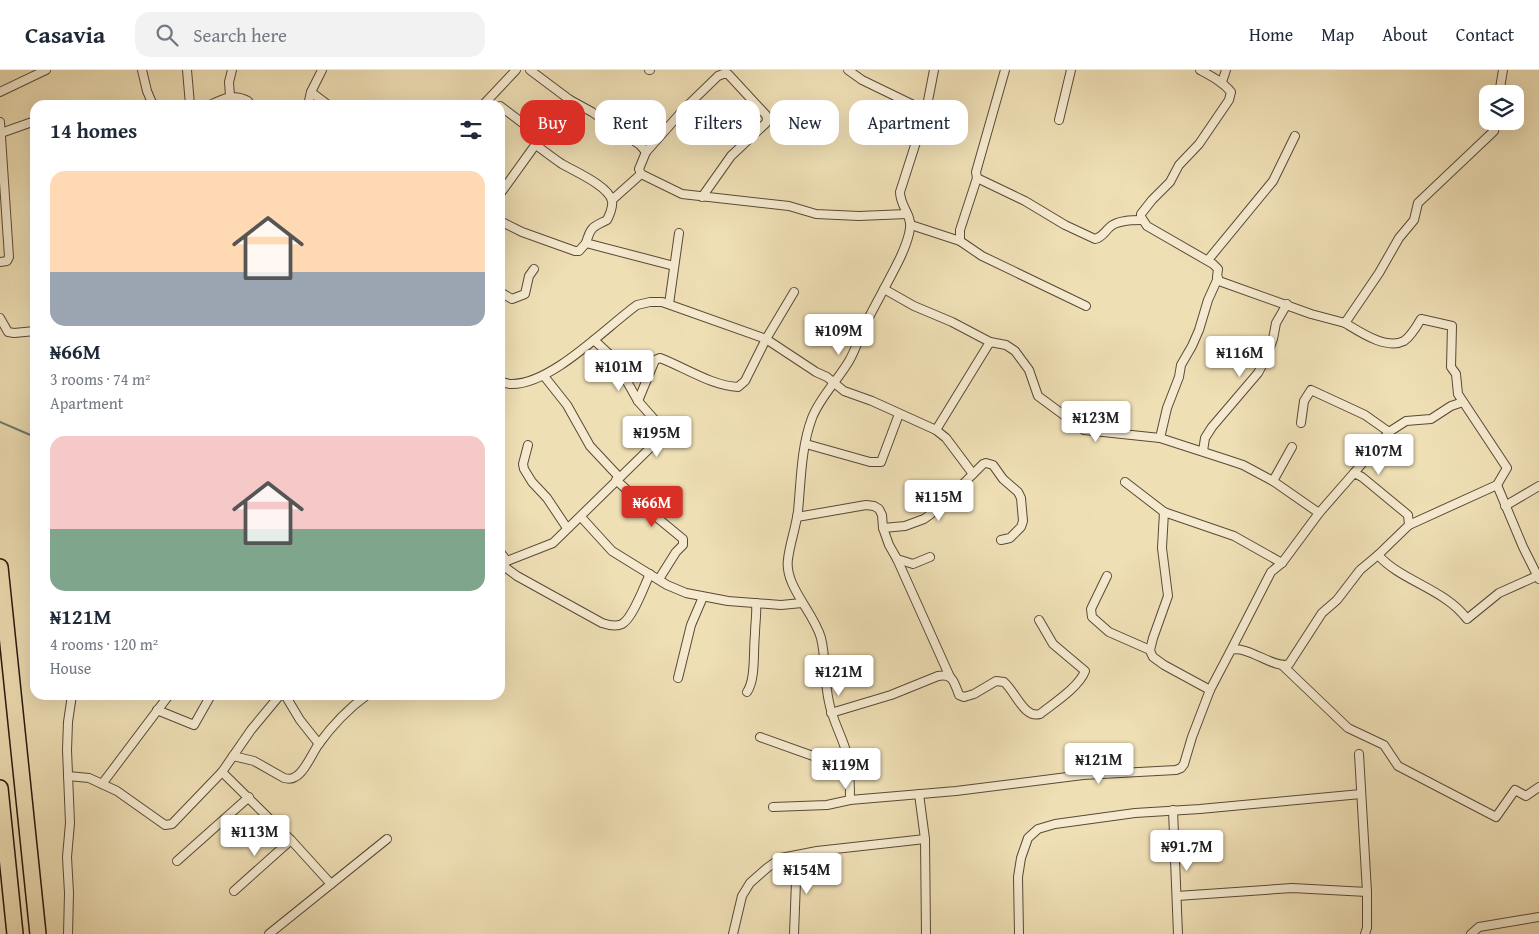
<!DOCTYPE html>
<meta charset="utf-8">
<style>
body{margin:0;font-family:"Gentium Book Plus",serif;background:#f2f2f3;color:#1f2937;height:100vh;display:flex;flex-direction:column;font-size:19px;white-space:nowrap}
*{box-sizing:border-box;margin:0}
p{font-size:16px;color:#747a83}
.icon{flex:none;width:28px;height:28px;fill:none;stroke:currentColor;stroke-width:2;stroke-linecap:round;stroke-linejoin:round}
.map{position:relative;flex:1;overflow:hidden}
.panel{position:absolute;left:30px;top:30px;width:475px;height:600px;display:flex;flex-direction:column;background:#fff;border-radius:15px;box-shadow:0 5px 20px #0002}
.panel>*{flex:none}
.hud{position:absolute;left:520px;top:30px;width:475px;height:45px;display:flex;gap:10px}
.fabs{position:absolute;left:1479px;top:15px;display:grid;gap:10px}
.fabs a{display:grid;place-items:center;width:45px;height:45px;border-radius:10px;background:#fff;box-shadow:0 5px 20px #0002;font-size:25px}
.price{position:absolute;translate:-50% -42px;padding:0 11px;border-radius:5px;background:#fff;color:#222;font-size:16px;line-height:32px;filter:drop-shadow(0 1px 2px #0008)}
.price::after{content:'';position:absolute;left:50%;top:30px;width:15px;height:11px;margin-left:-8px;background:inherit;clip-path:polygon(0 0,100% 0,50% 100%)}
.price.active{background:#d93025;color:#fff}
ul{padding:0;list-style:none}
li{display:grid;align-content:center;gap:10px;height:265px;padding:0 20px}
li span{display:grid;place-items:center;height:155px;border-radius:15px;color:#555}
li>.icon{margin-inline-start:auto}
span .icon{width:90px;height:90px;fill:#fffc;stroke-width:1}
li b{font-size:21px}
h2{display:flex;justify-content:space-between;align-items:center;height:60px;padding:0 20px;font-size:21px}
.tag{padding:0 18px;border-radius:15px;background:#fff;box-shadow:0 5px 20px #0002;font-size:18px;line-height:45px}
.tag.active{background:#d93025;color:#fff}
header{display:flex;align-items:center;gap:30px;box-sizing:border-box;height:70px;padding:0 25px;background:#fff;border-bottom:1px solid #e0e1e3}
header strong{font-size:24px}
nav{display:flex;gap:28px;margin-inline-start:auto;font-size:18px}
.search{width:350px;height:45px;background:#f2f2f3;display:flex;align-items:center;gap:12px;box-sizing:border-box;padding:0 18px;border-radius:15px;color:#747a83;font-size:19px}
.map>svg:first-child{display:block}
</style>
<header>
<strong>Casavia</strong>
<div class="search"><svg class="icon" aria-label="search" viewBox="0 0 24 24"><circle cx="10" cy="10" r="6"/><path d="M15 15l6 6"/></svg>Search here</div>
<nav><a>Home</a><a>Map</a><a>About</a><a>Contact</a></nav>
</header>
<div class="map">
<svg width="1539" height="864" viewBox="0 0 1539 864">
<rect width="100%" height="100%" fill="#efdfb5"/>
<filter id="stains"><feTurbulence type="fractalNoise" baseFrequency=".004" numOctaves="4"/><feColorMatrix values="0 0 0 0 .2 0 0 0 0 .09 0 0 0 0 .02 0 0 0 .5 -.17"/></filter>
<radialGradient id="worn" r=".72"><stop offset=".6" stop-color="#630" stop-opacity="0"/><stop offset="1" stop-color="#630" stop-opacity=".3"/></radialGradient>
<g fill="none" stroke-linecap="round" stroke-linejoin="round">
<path stroke="#6d7b6c" stroke-width="2" d="M 0,352 L 35,367"/>
<g stroke="#5a4937" stroke-width="10">
<g id="minor">
<path d="M 142,0 L 147,21 L 153,35"/>
<path d="M 187,0 L 190,35"/>
<path d="M 530,0 L 570,30 L 592,42 L 640,75 L 646,82"/>
<path d="M 649,0 L 650,0"/>
<path d="M 848,0 L 862,10 L 926,41"/>
<path d="M 1005,0 L 976,102 L 977,108 L 1025,131 L 1065,155 L 1095,169 C 1103,167 1104,162 1110,157 C 1117,150 1133,150 1142,150"/>
<path d="M 1200,0 C 1211,6 1223,12 1231,22 L 1229,30 L 1199,74 L 1179,95 L 1170,112 L 1152,130 L 1141,144 L 1141,147 L 1147,156 L 1213,194 L 1218,199 L 1217,207 L 1219,211 L 1311,244 L 1345,253 L 1379,203 L 1399,168 L 1414,150 L 1418,133 L 1494,61 L 1496,51"/>
<path d="M 1222,12 L 1226,0"/>
<path d="M 0,22 L 46,0"/>
<path d="M 311,22 L 328,35"/>
<path d="M 1499,24 L 1503,0"/>
<path d="M 230,26 L 229,12 L 232,0"/>
<path d="M 68,35 L 74,35"/>
<path d="M 210,35 C 223,29 234,23 248,31 L 250,35"/>
<path d="M 308,35 L 311,22 L 322,0"/>
<path d="M 483,35 L 516,0"/>
<path d="M 500,36 L 541,67"/>
<path d="M 1059,50 L 1071,0"/>
<path d="M 0,52 L 9,187 L 7,191 L 0,192"/>
<path d="M 1,63 L 35,51"/>
<path d="M 536,75 C 544,81 553,88 562,94 C 574,101 609,116 612,131 C 613,137 610,144 607,150 C 593,157 591,156 586,173 L 674,196"/>
<path d="M 977,108 L 960,160 L 960,171 L 982,186 L 1086,236"/>
<path d="M 500,124 L 541,67 L 570,30"/>
<path d="M 702,127 L 731,86 L 766,53 L 767,49 L 766,45 L 728,4 L 723,4 L 718,6 L 685,38 L 646,82 L 639,99 L 641,104 L 682,124 L 789,136 L 816,144 L 859,146 L 907,144"/>
<path d="M 612,130 L 641,104"/>
<path d="M 500,151 L 522,162 L 575,181 L 579,181 L 586,173"/>
<path d="M 911,155 L 960,171"/>
<path d="M 1208,190 L 1273,111 L 1295,66"/>
<path d="M 884,219 L 914,236 L 952,252 L 990,272 L 1006,275 L 1015,281 L 1029,300 L 1038,326 L 1084,360 L 1160,368 L 1228,390 L 1243,395 L 1273,411 L 1319,443"/>
<path d="M 500,222 L 512,229 L 525,224 L 529,206 L 534,199"/>
<path d="M 669,234 L 679,163"/>
<path d="M 0,248 L 8,262 L 14,263 L 35,261"/>
<path d="M 1345,253 C 1360,262 1386,280 1404,271 C 1411,266 1417,256 1421,249 L 1452,256 L 1451,297 L 1456,304 L 1458,324 L 1507,398 L 1497,415 L 1409,455"/>
<path d="M 544,306 L 567,335 L 590,376 L 619,407"/>
<path d="M 500,312 C 504,312 508,314 511,314 C 551,315 605,258 637,235 L 650,232 L 662,232 L 766,269 L 816,302 L 827,307 L 844,321 L 872,331 L 936,360 L 946,368 L 973,404"/>
<path d="M 638,331 L 655,290 L 660,288 C 684,297 712,316 738,317 L 745,311 L 766,269 L 794,222"/>
<path d="M 1301,353 L 1304,331 L 1311,320 L 1365,345 L 1389,362"/>
<path d="M 936,360 L 990,272"/>
<path d="M 1160,368 L 1167,338 L 1179,307 L 1181,295 L 1192,276 L 1199,260 L 1208,230 L 1218,208"/>
<path d="M 806,374 L 870,392 L 881,392 L 899,344"/>
<path d="M 528,375 L 523,394 L 524,399 L 532,412 L 547,428 L 567,458"/>
<path d="M 1203,381 L 1205,368 L 1212,357 L 1258,303 L 1265,290 L 1273,269 L 1276,253 L 1287,234"/>
<path d="M 1354,403 L 1389,362 L 1406,351 L 1431,349 L 1451,336 L 1463,332"/>
<path d="M 616,410 L 660,450 L 683,469 L 683,475 L 676,482 L 659,509"/>
<path d="M 1273,411 L 1292,377"/>
<path d="M 1125,412 L 1164,442 L 1234,466 L 1282,493"/>
<path d="M 1497,415 L 1523,477 L 1539,509"/>
<path d="M 1505,436 L 1539,416"/>
<path d="M 1164,442 L 1162,478 L 1168,526 L 1153,568 L 1150,580 L 1151,583 L 1153,587 L 1164,595 L 1210,620"/>
<path d="M 581,447 L 612,481 L 667,515 L 686,523 L 728,531 L 781,535 L 802,533"/>
<path d="M 797,447 L 866,435 L 874,436 L 879,439 L 882,445 L 883,458 L 889,475 L 897,489 L 913,494 L 930,487"/>
<path d="M 883,458 L 905,456 L 924,449 L 931,444 L 939,432 L 962,415 L 983,394 L 986,393 L 993,395 L 1003,409 L 1018,422 L 1021,428 L 1023,451 L 1021,457 L 1010,468 L 1001,470"/>
<path d="M 500,482 L 507,491"/>
<path d="M 1378,485 C 1401,511 1445,519 1467,549 L 1499,523 L 1537,506"/>
<path d="M 897,489 L 950,607"/>
<path d="M 502,495 L 517,506 L 602,553 C 608,555 616,557 622,554 C 633,548 644,516 650,504"/>
<path d="M 500,497 L 507,491 L 553,473 L 649,379 L 662,364 L 661,357 L 638,331 L 621,301 L 609,284 L 594,270"/>
<path d="M 1107,506 L 1091,539 L 1092,547 L 1109,562 L 1150,580"/>
<path d="M 1282,595 L 1348,658 L 1384,675 L 1398,696 L 1496,747 L 1515,720 L 1526,726 L 1539,717"/>
<path d="M 678,608 L 691,555 L 703,527"/>
<path d="M 747,622 C 756,609 753,581 755,564 C 755,553 757,544 756,533"/>
<path d="M 285,625 L 300,650 L 319,674"/>
<path d="M 157,640 L 194,655 L 211,625"/>
<path d="M 831,643 L 891,625 L 938,606 C 953,603 954,612 959,625 L 964,627 L 974,624 L 996,611 L 1004,612 C 1015,621 1024,649 1040,644 C 1054,633 1079,617 1085,601 L 1053,574 L 1039,550"/>
<path d="M 760,667 L 827,691 L 848,690"/>
<path d="M 1359,684 L 1367,822 L 1367,858 L 1365,864"/>
<path d="M 233,686 L 254,691 L 284,708 C 288,709 292,709 295,707 C 304,703 312,684 318,675 C 331,657 349,638 367,625"/>
<path d="M 222,702 L 291,770 L 331,814"/>
<path d="M 68,706 L 89,708 L 117,721 L 165,755 L 172,754 L 222,702 L 251,660 L 280,625"/>
<path d="M 102,714 L 169,625"/>
<path d="M 919,724 L 925,769 L 926,864"/>
<path d="M 850,730 C 850,714 850,697 846,681 C 841,664 832,649 829,632 C 824,610 826,588 821,568 C 814,542 784,516 788,489 C 790,473 796,457 798,441 C 801,411 801,377 812,348 C 820,327 838,310 849,291 C 856,279 860,265 866,253 C 877,231 890,209 901,186 C 905,177 909,168 910,158 C 912,145 900,136 900,122 L 926,41 L 934,0"/>
<path d="M 773,737 L 827,735 L 850,730 L 956,721 L 1083,705 L 1176,700 L 1181,698 L 1184,694 L 1192,667 L 1210,620 L 1231,580 C 1248,575 1275,600 1289,594 L 1322,543 L 1337,530 L 1360,500 L 1378,485 L 1409,455 L 1408,445 L 1362,407 L 1354,403 L 1319,443 L 1282,493 L 1271,502 L 1231,580"/>
<path d="M 1173,740 L 1178,864"/>
<path d="M 177,791 L 249,727"/>
<path d="M 234,821 L 291,770"/>
<path d="M 1177,826 L 1292,818 L 1367,822"/>
<path d="M 68,864 L 69,823 L 67,787 L 70,753 L 67,680 L 68,652 L 72,625"/>
<path d="M 269,864 L 387,769"/>
<path d="M 733,864 L 742,826 L 750,813 L 767,798 L 781,788 L 817,781 L 925,769"/>
<path d="M 794,864 L 797,785"/>
<path d="M 1019,864 L 1018,807 L 1021,788 L 1028,768 L 1038,759 L 1055,754 L 1135,743 L 1200,739 L 1361,724"/>
<path d="M 1471,864 L 1479,857 L 1539,847"/>
</g>
</g>
<g stroke="#29170d" stroke-width="18">
<g id="motorway">
<path d="M 0,497 L 38,864"/>
<path d="M 0,718 L 15,864"/>
</g>
</g>
<use href="#minor" stroke="#f5eacf" stroke-width="8"/>
<use href="#motorway" stroke="#efdfb5" stroke-width="15"/>
</g>
<rect width="100%" height="100%" filter="url(#stains)"/>
<rect width="100%" height="100%" fill="url(#worn)"/>
</svg>
<div class="fabs">
<a><svg class="icon" aria-label="layers" viewBox="0 0 24 24"><path d="M12 4l9 5-9 5-9-5zM3 14l9 5 9-5"/></svg></a>
</div>
<b class="price" style="left:839px;top:286px">₦109M</b>
<b class="price" style="left:1240px;top:308px">₦116M</b>
<b class="price" style="left:619px;top:322px">₦101M</b>
<b class="price" style="left:1096px;top:373px">₦123M</b>
<b class="price" style="left:657px;top:388px">₦195M</b>
<b class="price" style="left:1379px;top:406px">₦107M</b>
<b class="price" style="left:939px;top:452px">₦115M</b>
<b class="price active" style="left:652px;top:458px">₦66M</b>
<b class="price" style="left:839px;top:627px">₦121M</b>
<b class="price" style="left:1099px;top:715px">₦121M</b>
<b class="price" style="left:846px;top:720px">₦119M</b>
<b class="price" style="left:255px;top:787px">₦113M</b>
<b class="price" style="left:1187px;top:802px">₦91.7M</b>
<b class="price" style="left:807px;top:825px">₦154M</b>
<div class="hud">
<a class="tag active">Buy</a>
<a class="tag">Rent</a>
<a class="tag">Filters</a>
<a class="tag">New</a>
<a class="tag">Apartment</a>
</div>
<section class="panel">
<h2>14 homes<svg class="icon" aria-label="filters" viewBox="0 0 24 24"><path d="M4 7h16M4 17h16"/><circle cx="9" cy="7" r="2"/><circle cx="15" cy="17" r="2"/></svg></h2>
<ul>
<li><span style="background:linear-gradient(#ffd9b3 65%,#9aa5b1 0)"><svg class="icon" aria-label="home" viewBox="0 0 24 24"><path d="M3 11l9-7 9 7M6 9v11h12V9"/></svg></span><div><b>₦66M</b><p>3 rooms · 74 m²</p><p>Apartment</p></div></li>
<li><span style="background:linear-gradient(#f6c9c9 60%,#7fa58c 0)"><svg class="icon" aria-label="home" viewBox="0 0 24 24"><path d="M3 11l9-7 9 7M6 9v11h12V9"/></svg></span><div><b>₦121M</b><p>4 rooms · 120 m²</p><p>House</p></div></li>
</ul>
</section>
</div>
